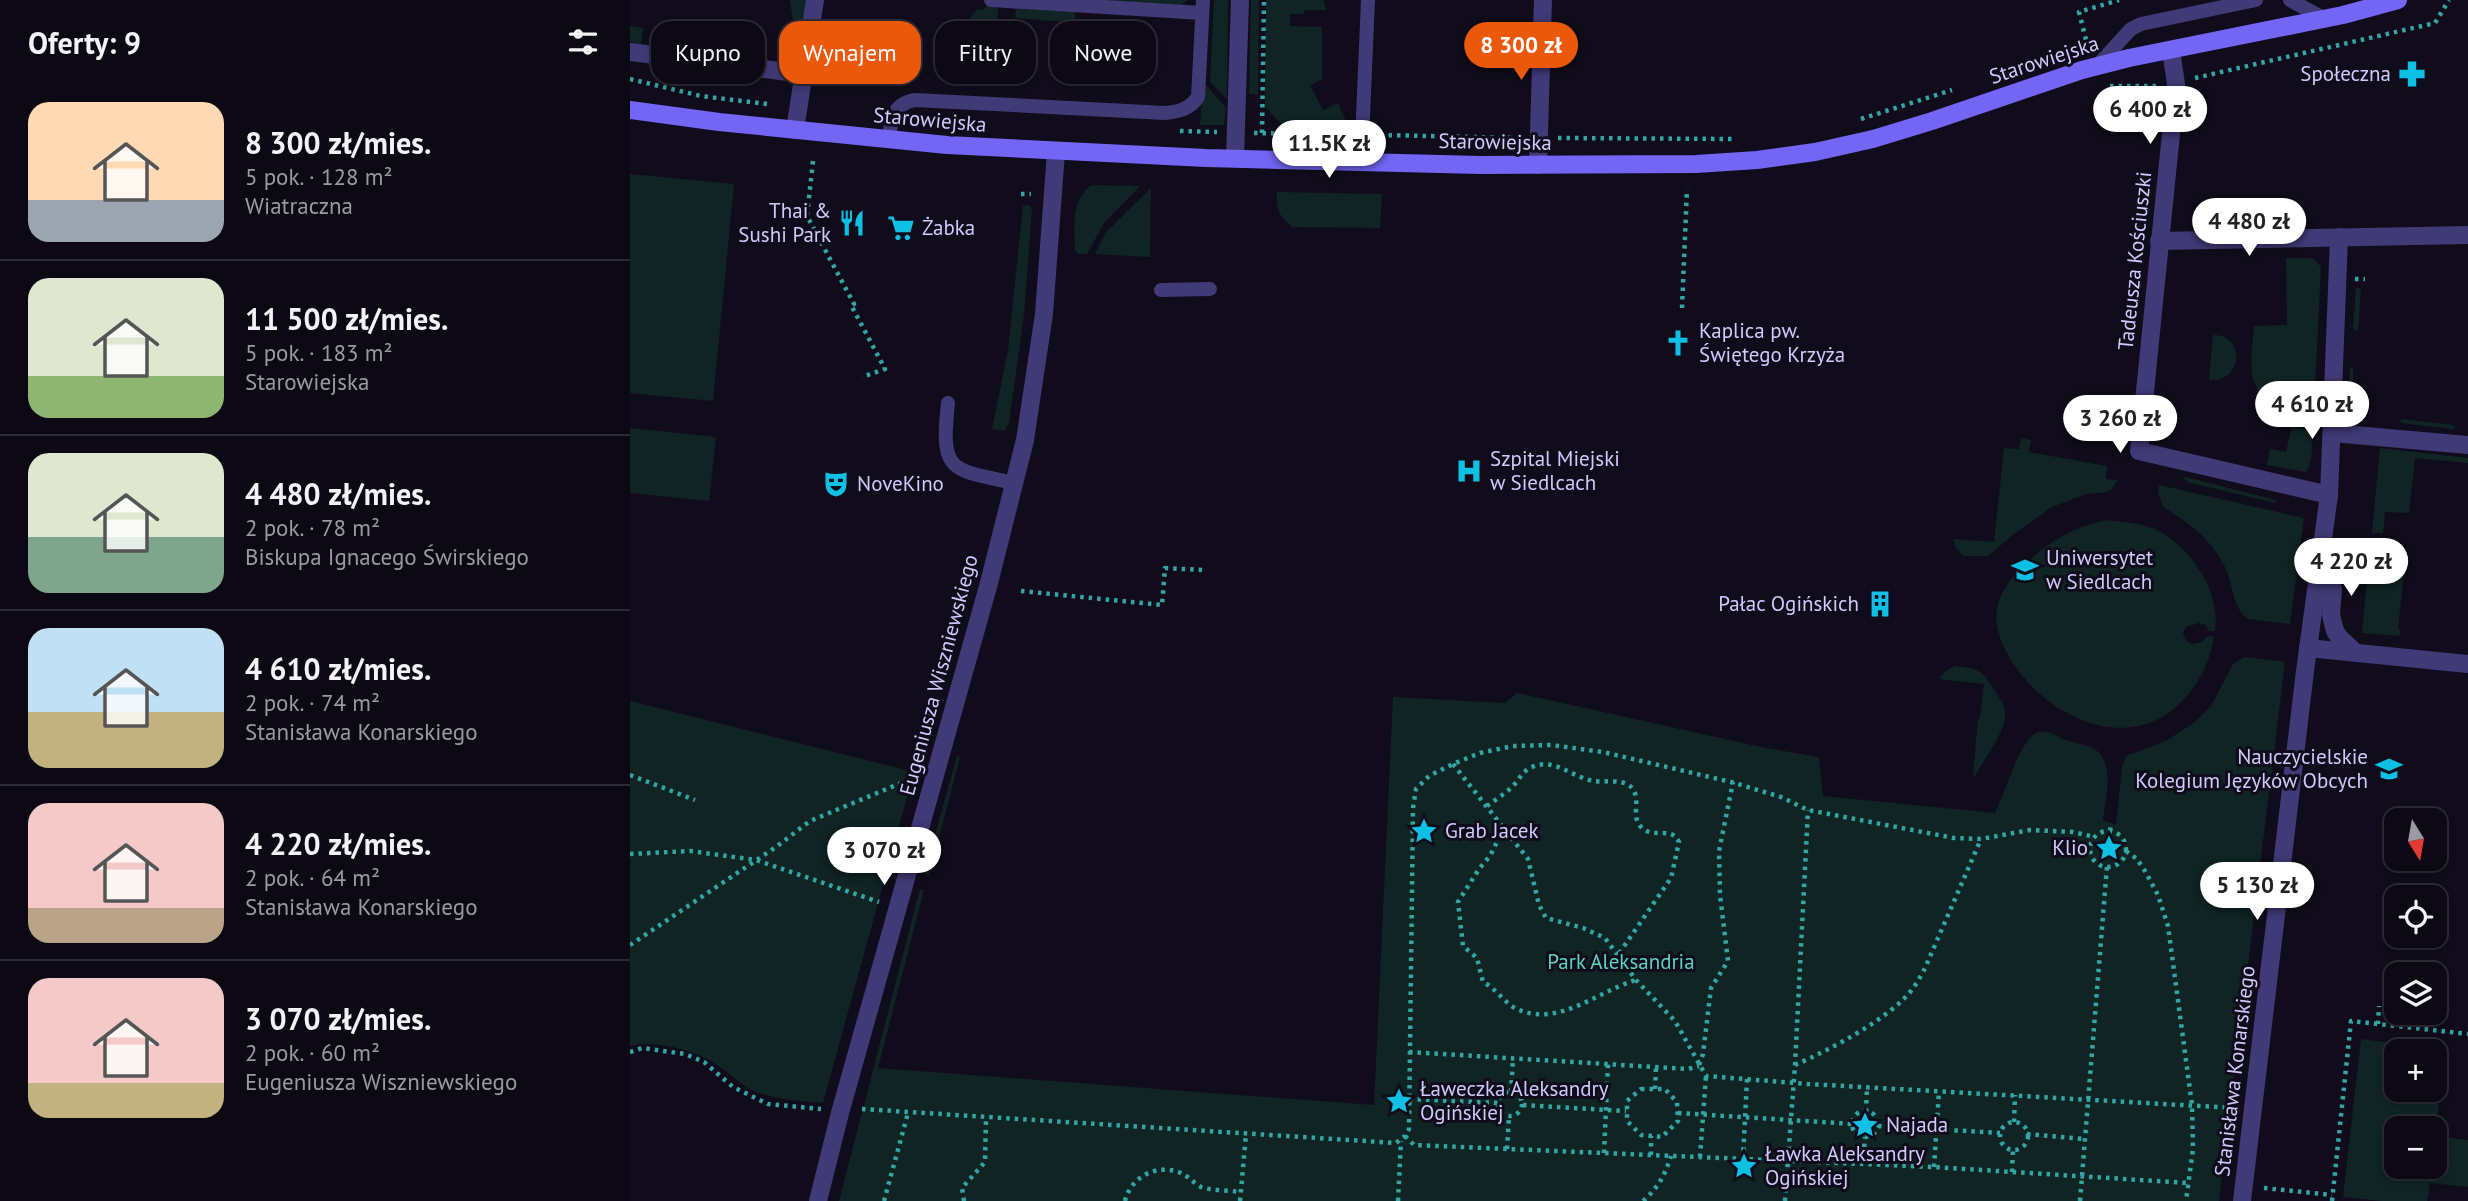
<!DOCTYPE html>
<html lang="pl">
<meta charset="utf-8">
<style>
body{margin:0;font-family:"PT Sans",sans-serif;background:#1a1722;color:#f1f3f6;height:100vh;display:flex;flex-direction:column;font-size:26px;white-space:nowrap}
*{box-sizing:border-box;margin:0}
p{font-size:23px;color:#9a9aa0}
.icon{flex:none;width:38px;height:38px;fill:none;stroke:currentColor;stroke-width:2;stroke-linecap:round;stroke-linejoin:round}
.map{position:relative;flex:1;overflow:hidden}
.side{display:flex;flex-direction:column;background:#0c0914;width:630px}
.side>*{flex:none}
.hud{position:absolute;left:21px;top:21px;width:665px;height:63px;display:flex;gap:14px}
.needle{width:46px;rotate:169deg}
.controls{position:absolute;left:1754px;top:808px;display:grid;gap:14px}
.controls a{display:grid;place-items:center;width:63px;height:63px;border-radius:14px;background:#0c0914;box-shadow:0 4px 10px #0003,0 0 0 2px #2c2a34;font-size:35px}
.price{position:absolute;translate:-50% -60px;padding:0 16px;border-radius:24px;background:#fff;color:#222;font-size:23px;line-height:46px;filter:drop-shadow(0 2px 4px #0008)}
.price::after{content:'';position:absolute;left:50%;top:42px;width:21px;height:16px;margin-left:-10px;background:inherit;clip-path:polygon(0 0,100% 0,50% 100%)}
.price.active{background:#ea580c;color:#fff}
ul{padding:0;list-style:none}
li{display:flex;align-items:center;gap:21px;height:175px;padding:0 28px}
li+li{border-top:2px solid #2c2a34}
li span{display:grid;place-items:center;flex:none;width:196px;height:140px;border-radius:21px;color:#555}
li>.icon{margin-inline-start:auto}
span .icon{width:84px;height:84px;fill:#fffc;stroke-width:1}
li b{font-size:30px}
h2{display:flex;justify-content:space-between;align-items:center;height:84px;padding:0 28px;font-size:30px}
.tag{padding:0 24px;border-radius:21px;background:#0c0914;box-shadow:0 4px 10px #0003,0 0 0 2px #2c2a34;font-size:24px;line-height:63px}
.tag.active{background:#ea580c;color:#fff}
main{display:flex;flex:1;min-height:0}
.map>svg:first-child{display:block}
</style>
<main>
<section class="side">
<h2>Oferty: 9<svg class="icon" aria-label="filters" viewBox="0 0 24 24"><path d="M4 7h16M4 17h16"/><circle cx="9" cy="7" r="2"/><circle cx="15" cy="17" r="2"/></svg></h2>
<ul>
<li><span style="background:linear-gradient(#ffd9b3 70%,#9aa5b1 0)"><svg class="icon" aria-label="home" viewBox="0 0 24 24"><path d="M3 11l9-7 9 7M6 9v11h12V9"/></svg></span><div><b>8 300 zł/mies.</b><p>5 pok. · 128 m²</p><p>Wiatraczna</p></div></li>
<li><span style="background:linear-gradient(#dfe7d0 70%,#8fb573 0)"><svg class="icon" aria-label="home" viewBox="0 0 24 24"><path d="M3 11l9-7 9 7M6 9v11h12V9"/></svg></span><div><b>11 500 zł/mies.</b><p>5 pok. · 183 m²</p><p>Starowiejska</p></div></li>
<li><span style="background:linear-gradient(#dfe7d0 60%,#7fa58c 0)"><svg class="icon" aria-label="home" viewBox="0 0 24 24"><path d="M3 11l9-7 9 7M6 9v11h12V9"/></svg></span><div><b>4 480 zł/mies.</b><p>2 pok. · 78 m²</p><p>Biskupa Ignacego Świrskiego</p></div></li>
<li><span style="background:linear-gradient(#bfe0f5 60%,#c2b280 0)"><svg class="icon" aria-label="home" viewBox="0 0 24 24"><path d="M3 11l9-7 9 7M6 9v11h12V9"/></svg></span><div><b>4 610 zł/mies.</b><p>2 pok. · 74 m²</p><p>Stanisława Konarskiego</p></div></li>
<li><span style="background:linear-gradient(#f6c9c9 75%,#b9a48a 0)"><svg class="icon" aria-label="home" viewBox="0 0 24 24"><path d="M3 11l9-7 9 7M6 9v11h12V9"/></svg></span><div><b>4 220 zł/mies.</b><p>2 pok. · 64 m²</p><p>Stanisława Konarskiego</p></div></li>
<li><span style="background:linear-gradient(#f6c9c9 75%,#c2b280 0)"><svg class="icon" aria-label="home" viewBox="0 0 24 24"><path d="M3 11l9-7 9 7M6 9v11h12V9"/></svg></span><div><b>3 070 zł/mies.</b><p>2 pok. · 60 m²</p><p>Eugeniusza Wiszniewskiego</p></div></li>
</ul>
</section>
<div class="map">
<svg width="1838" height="1201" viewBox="0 0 1838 1201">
<rect width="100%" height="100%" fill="#100c1b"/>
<g fill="#102424" fill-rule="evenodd">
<path d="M 160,0 L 177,0 L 173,28 L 164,29 Z"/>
<path d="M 469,0 L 558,0 L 551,5 Z"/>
<path d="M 584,0 L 598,0 L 597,99 L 580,82 Z"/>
<path d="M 621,0 L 629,0 L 628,95 L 619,94 Z"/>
<path d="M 636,0 L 694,0 L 696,10 L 674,10 L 674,14 L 660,14 L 660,26 L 692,27 L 692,79 L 680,85 L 693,110 L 708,103 L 719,128 L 655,128 L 635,107 Z"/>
<path d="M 357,6 L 368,8 L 367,27 L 353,26 L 352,31 L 331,30 L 347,9 L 353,10 Z"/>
<path d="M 386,8 L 445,12 L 445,23 L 385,18 Z"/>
<path d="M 0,26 L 13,28 L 11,44 L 0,42 Z"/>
<path d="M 26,29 L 55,33 L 53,49 L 39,47 L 39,40 L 30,39 L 29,46 L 24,45 Z"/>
<path d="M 68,34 L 106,39 L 104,46 L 109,46 L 107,57 L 67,51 Z"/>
<path d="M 573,85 L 576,85 L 596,108 L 594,125 L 570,125 Z"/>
<path d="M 0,174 L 104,184 L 83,401 L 0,393 Z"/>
<path d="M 461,185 L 510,186 L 474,223 L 457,254 L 448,254 L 445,250 C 445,226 440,202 461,185 Z"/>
<path d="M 521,188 L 520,257 L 465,254 L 476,232 Z"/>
<path d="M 647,192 L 752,194 L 750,228 L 663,227 C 649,218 646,208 647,192 Z"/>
<path d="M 393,205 L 400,206 L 402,210 L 394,315 L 379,423 L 375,431 L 362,429 L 378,350 Z"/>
<path d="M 1656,258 L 1683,258 L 1691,267 L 1684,408 L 1661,409 L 1660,394 L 1649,394 L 1650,408 C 1612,389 1622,362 1624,326 L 1657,325 Z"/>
<path d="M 1726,288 L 1731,288 L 1728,331 L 1723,330 Z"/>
<path d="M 1583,335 C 1616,334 1613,383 1579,380 Z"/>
<path d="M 1723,367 L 1723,408 L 1732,421 L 1724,419 L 1719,413 L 1717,403 L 1720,369 Z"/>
<path d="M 1771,419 L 1824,425 L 1824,429 L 1770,423 Z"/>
<path d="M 1662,427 L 1680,431 C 1683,442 1683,463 1676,472 L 1637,465 L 1640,449 L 1656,452 Z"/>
<path d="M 0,428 L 86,437 L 79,501 L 0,493 Z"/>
<path d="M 1391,438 L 1401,440 L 1399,452 L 1477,466 L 1476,479 L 1488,480 L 1481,490 L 1472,493 L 1456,494 L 1422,507 L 1384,534 L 1358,556 L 1333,556 L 1326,548 L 1323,539 L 1364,542 L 1374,448 L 1389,449 Z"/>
<path d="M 1750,448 L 1838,458 L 1838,463 L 1785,458 L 1779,513 L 1755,512 L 1753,533 L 1742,533 Z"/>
<path d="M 1552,476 L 1646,500 L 1645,503 L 1557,482 Z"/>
<path d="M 1529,485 L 1674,518 L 1660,624 L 1618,619 C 1603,609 1603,585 1596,569 C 1582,540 1560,523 1533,507 L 1528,492 Z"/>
<path d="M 1476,520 C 1493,522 1514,523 1529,531 C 1562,549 1591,593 1585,631 L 1579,631 L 1576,625 L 1569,623 L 1556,627 L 1553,633 L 1556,641 L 1562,644 L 1572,642 L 1578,636 L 1584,637 C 1580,661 1571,680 1555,698 C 1502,758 1417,718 1381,660 C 1372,645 1364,628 1367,610 C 1369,592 1384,574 1397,562 C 1420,541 1446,526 1476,520 Z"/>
<path d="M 1740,549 L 1751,550 L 1750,571 L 1774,573 L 1768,629 L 1770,629 L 1770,636 L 1732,633 Z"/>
<path d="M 1615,657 L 1655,662 L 1589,1201 L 209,1201 L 290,889 L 294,890 L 248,1068 L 744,1105 L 763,697 L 875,703 L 887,693 L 1131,747 L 1189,757 L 1193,796 L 1365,813 C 1374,795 1388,747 1403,735 C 1413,727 1423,735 1433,739 C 1443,743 1455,744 1464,749 C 1486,761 1475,801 1473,820 L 1486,825 L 1492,767 L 1496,756 L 1536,741 L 1565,722 L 1581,706 L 1603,664 Z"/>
<path d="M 1325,666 C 1350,669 1351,669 1365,691 C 1370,699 1376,706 1375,716 C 1375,732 1353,761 1345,776 L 1343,776 L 1348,719 L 1350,719 L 1354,684 L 1309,679 L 1314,672 Z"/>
<path d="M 0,701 L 284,772 L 193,1103 C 170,1101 145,1100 124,1091 C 111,1085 103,1077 93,1069 C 69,1051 29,1040 0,1046 Z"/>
<path d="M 327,756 L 330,757 L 299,876 L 294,874 Z"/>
<path d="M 1731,1039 L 1815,1049 L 1805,1136 L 1838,1140 L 1838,1187 L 1800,1183 L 1797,1201 L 1752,1201 L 1713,1197 ZM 1766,1052 L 1804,1052 L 1804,1090 L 1766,1090 ZM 1766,1129 L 1804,1129 L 1804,1167 L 1766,1167 Z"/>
</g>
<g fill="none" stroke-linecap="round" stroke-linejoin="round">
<g stroke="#34a5a5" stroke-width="4.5" stroke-dasharray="3.5 5" stroke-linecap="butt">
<path d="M 1458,48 L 1449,12 L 1489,0"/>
<path d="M 1565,78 L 1805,23 L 1819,0"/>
<path d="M 0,79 L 71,96 L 137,104"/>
<path d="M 1480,86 L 1527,86"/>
<path d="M 1231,119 L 1322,90"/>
<path d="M 550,131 L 587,132"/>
<path d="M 624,133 L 716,135"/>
<path d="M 632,133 L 634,0"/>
<path d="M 750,135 L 891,138"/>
<path d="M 928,138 L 1105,139"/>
<path d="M 183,161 L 177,216 L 224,304 L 221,305 L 255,369 L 232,377"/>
<path d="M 391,194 L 401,194"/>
<path d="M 1725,279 L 1735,279"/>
<path d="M 1052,308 L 1057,189"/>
<path d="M 391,591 L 532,605 L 535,568 L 572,570"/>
<path d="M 823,764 L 898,859 L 909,905 L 916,918 L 953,928 L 975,938 L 1006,980 L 1045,1021 L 1076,1076 L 1178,1084 L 1605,1108"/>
<path d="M 0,775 L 65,800"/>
<path d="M 857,806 C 865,800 875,794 883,786 C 889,780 893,770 902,767 C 924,757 943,778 964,781 C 975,783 997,777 1004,791 C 1010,803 1001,816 1011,827 C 1023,840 1041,825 1049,842 L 1041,878 L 988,955"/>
<path d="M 874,828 L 860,856 L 849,869 L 828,902 L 833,946 L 847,958 L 853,982 C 867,989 875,1004 887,1009 C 928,1028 968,991 1006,980"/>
<path d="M 1480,831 L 1481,823"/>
<circle cx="1478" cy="849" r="18"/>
<path d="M 1496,851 L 1507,859 L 1515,871 L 1528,895 L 1538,926 L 1562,1105 L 1563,1149 L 1556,1201"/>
<path d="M 0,854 L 60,851 L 126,860 L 249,902"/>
<path d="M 0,945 L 146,847 L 180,821 L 283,778"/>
<path d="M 1748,1024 L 1749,1006"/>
<path d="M 0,1052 L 12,1048 L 55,1054 L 74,1062 L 103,1087 L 138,1104 L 191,1109"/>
<path d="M 779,1052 L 1058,1069 L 1069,1066"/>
<path d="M 1069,1065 L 1073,1054 L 1081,988 L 1098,961 L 1090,895 L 1089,851 L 1103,782"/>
<path d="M 1165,1065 C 1199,1050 1262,1018 1284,987 C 1288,981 1292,974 1295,968 L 1351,839"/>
<path d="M 1011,1089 L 1035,1089 L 1047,1102 L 1048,1121 L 1032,1137 L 1011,1135 L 997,1121 L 997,1101 Z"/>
<path d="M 1025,1089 L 1026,1067"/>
<circle cx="880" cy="1104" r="12"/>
<path d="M 881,1092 L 883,1058"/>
<path d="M 779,1099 L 868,1103"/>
<path d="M 893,1105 L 996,1111"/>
<path d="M 232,1109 L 766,1143 L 775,1136 L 779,1129 L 783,808 L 786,789 L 799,776 L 823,764 L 850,753 L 883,746 L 921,745 L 973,752 L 1101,782 L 1151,797 L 1178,810 L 1324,838 L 1351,839 L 1400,830 L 1443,832 L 1465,837"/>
<circle cx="1235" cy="1124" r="13"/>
<path d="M 1236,1112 L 1237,1087"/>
<path d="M 1048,1113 L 1223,1124"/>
<path d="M 1384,1122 L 1385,1095"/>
<circle cx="1384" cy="1136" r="14"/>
<path d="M 1248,1126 L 1370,1133"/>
<path d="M 1397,1134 L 1454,1139"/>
<path d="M 775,1136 L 784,1145 L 1304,1167 L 1558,1183"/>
<path d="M 877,1149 L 879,1117"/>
<path d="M 974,1153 L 978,1064"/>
<path d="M 1021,1155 L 1021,1136"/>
<path d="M 1070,1157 L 1076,1076"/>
<path d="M 1113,1159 L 1117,1079"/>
<path d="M 1233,1164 L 1235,1137"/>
<path d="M 1304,1167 L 1309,1091"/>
<path d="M 1382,1172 L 1383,1150"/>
<path d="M 1634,1188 L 1702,1195"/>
<path d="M 254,1201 L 278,1113"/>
<path d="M 334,1201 L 332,1188 L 355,1162 L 356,1118"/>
<path d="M 495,1201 C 501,1176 529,1162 553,1174 C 559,1177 565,1184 571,1187 C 583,1191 598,1190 610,1192"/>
<path d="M 610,1201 L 616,1134"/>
<path d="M 768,1201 L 771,1141"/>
<path d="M 1013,1201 C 1028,1188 1035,1175 1041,1156"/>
<path d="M 1155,1201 L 1165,1065 L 1178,810"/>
<path d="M 1450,1201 L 1477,866"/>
<path d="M 1702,1201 L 1721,1021 L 1838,1034"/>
</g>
<g stroke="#403a77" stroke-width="14">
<path d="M 361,0 L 572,13"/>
<path d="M 1660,0 L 1695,19"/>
<path d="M 1467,66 L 1501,29 L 1511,24 L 1626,0"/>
<path d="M 259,140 C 261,120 262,104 285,100 L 535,113 C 548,112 560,109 568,97 L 573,0"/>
<path d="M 731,162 L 738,0"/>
<path d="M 531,290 L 580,289"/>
<path d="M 318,403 C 310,474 321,469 384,483"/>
</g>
<g stroke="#403a77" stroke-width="18">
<path d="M 1541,50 L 1546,84 L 1509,451 L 1699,495"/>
<path d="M 0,52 L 173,74"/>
<path d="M 165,130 L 185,0"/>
<path d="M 605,158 L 610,0"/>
<path d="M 908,165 L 913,0"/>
<path d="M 1529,241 L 1838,235"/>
<path d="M 1702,433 L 1838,445"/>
<path d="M 1690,563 L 1703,589 L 1701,615 L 1705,631 L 1709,637 L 1725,652"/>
<path d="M 1678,648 L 1838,664"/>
<path d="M 188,1201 L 210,1113 L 359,583 L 395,440 L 414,314 L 426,152"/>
<path d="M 1612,1201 L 1675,671 L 1699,495 L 1709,237"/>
</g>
<path stroke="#7366f5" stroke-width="18" d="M 0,110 L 89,122 L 317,145 L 576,158 L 850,165 L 1066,164 L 1127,160 L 1185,152 L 1243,139 L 1302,121 L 1452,70 L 1499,58 L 1713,15 L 1768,0"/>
</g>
<defs>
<g id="pharmacy-bare" transform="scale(2.1)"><path d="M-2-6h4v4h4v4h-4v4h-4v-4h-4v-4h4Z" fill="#0ec0e3" stroke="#100c1b" stroke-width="2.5" paint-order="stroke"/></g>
<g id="restaurant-bare" transform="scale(2.1)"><path d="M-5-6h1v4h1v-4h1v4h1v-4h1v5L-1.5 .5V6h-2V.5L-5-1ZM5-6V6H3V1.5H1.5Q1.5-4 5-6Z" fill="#0ec0e3" stroke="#100c1b" stroke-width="2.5" paint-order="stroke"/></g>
<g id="supermarket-bare" transform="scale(2.1)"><path d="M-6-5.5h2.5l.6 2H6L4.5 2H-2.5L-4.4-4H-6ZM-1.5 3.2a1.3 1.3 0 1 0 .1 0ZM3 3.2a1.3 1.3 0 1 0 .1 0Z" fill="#0ec0e3" stroke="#100c1b" stroke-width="2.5" paint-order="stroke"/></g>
<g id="church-bare" transform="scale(2.1)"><path d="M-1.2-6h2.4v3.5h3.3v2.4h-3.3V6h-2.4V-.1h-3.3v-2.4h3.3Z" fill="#0ec0e3" stroke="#100c1b" stroke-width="2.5" paint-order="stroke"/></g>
<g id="hospital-bare" transform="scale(2.1)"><path d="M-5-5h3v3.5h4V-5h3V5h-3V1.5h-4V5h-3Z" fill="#0ec0e3" stroke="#100c1b" stroke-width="2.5" paint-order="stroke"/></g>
<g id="theatre-bare" transform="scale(2.1)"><path d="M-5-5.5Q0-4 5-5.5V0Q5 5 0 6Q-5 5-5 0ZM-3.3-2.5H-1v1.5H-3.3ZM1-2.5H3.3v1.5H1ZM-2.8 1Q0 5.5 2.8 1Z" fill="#0ec0e3" stroke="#100c1b" stroke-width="2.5" paint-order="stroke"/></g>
<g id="university-bare" transform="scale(2.1)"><path d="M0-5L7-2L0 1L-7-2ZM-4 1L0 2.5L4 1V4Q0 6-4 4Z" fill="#0ec0e3" stroke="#100c1b" stroke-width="2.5" paint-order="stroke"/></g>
<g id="building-bare" transform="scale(2.1)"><path d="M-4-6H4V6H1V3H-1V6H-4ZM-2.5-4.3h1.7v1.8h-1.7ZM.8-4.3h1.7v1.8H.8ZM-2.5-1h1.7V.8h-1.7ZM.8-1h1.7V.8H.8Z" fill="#0ec0e3" stroke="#100c1b" stroke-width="2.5" paint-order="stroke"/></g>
<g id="sight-bare" transform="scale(2.1)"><path d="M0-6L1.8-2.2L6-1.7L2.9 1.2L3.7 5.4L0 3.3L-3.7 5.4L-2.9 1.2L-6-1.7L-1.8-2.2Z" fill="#0ec0e3" stroke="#100c1b" stroke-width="2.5" paint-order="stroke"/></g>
</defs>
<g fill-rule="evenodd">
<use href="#pharmacy-bare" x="1782" y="74"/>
<use href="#restaurant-bare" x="222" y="223"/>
<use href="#supermarket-bare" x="271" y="228"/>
<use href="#church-bare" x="1048" y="343"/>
<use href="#hospital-bare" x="839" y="471"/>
<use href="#theatre-bare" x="206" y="484"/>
<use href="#university-bare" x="1395" y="570"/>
<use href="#building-bare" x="1250" y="604"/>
<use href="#university-bare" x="1759" y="769"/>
<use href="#sight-bare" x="794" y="831"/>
<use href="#sight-bare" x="1479" y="848"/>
<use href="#sight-bare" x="769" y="1101"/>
<use href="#sight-bare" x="1235" y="1125"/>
<use href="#sight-bare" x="1114" y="1166"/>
</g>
<g text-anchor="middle" stroke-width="6" stroke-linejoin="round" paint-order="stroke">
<g font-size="21" fill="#d2c9fc" stroke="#100c1b">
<text transform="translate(1414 60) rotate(-18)" y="7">Starowiejska</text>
<text transform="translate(300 120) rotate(5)" y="7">Starowiejska</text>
<text transform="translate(865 142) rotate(1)" y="7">Starowiejska</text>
<text transform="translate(1505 261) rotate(-84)" y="7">Tadeusza Kościuszki</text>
<text transform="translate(309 675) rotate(-75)" y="7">Eugeniusza Wiszniewskiego</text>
<text transform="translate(1605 1071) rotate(-83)" y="7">Stanisława Konarskiego</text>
</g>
<g font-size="21" fill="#d2c9fc" stroke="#100c1b" text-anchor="start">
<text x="1761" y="81" text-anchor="end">Społeczna</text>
<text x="201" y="218" text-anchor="end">Thai &amp;<tspan x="201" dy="24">Sushi Park</tspan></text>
<text x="292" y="235">Żabka</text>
<text x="1069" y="338">Kaplica pw.<tspan x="1069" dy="24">Świętego Krzyża</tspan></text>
<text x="860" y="466">Szpital Miejski<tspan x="860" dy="24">w Siedlcach</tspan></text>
<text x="227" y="491">NoveKino</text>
<text x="1416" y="565">Uniwersytet<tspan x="1416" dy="24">w Siedlcach</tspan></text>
<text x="1229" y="611" text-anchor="end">Pałac Ogińskich</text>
<text x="1738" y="764" text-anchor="end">Nauczycielskie<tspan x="1738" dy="24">Kolegium Języków Obcych</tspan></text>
<text x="815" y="838">Grab Jacek</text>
<text x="1458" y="855" text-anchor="end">Klio</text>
<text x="790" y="1096">Ławeczka Aleksandry<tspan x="790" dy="24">Ogińskiej</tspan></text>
<text x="1256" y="1132">Najada</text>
<text x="1135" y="1161">Ławka Aleksandry<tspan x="1135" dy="24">Ogińskiej</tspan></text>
</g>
<g font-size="21" fill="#5bd5bf" stroke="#100c1b">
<text x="991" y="969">Park Aleksandria</text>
</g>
</g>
</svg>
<div class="controls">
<a><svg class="needle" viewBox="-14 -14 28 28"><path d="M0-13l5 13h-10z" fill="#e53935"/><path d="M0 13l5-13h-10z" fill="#9a9aa0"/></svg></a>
<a><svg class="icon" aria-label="locate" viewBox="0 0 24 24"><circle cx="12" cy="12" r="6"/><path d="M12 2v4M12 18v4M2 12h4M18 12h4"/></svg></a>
<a><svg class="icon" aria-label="layers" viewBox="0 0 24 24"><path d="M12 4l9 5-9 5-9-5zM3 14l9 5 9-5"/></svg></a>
<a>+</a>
<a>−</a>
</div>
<b class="price active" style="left:891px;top:82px">8 300 zł</b>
<b class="price" style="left:1520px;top:146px">6 400 zł</b>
<b class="price" style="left:699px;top:180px">11.5K zł</b>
<b class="price" style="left:1619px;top:258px">4 480 zł</b>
<b class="price" style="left:1682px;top:441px">4 610 zł</b>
<b class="price" style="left:1490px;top:455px">3 260 zł</b>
<b class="price" style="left:1721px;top:598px">4 220 zł</b>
<b class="price" style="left:254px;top:887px">3 070 zł</b>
<b class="price" style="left:1627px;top:922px">5 130 zł</b>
<div class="hud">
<a class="tag">Kupno</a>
<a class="tag active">Wynajem</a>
<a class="tag">Filtry</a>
<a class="tag">Nowe</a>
</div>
</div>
</main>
